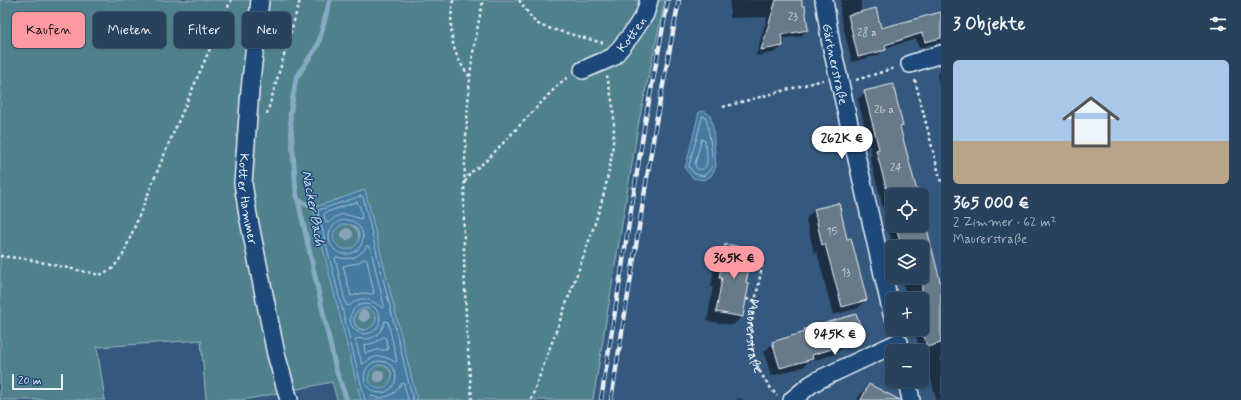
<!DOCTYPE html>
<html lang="de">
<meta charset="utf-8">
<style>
body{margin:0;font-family:Mynerve,sans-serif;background:#304964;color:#f1f3f6;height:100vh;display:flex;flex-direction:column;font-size:15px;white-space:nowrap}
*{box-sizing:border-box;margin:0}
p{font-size:13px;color:#a5b0bc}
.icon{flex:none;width:22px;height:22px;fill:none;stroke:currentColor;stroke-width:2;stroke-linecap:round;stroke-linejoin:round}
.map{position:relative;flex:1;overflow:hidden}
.sheet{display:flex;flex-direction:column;background:#28425e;width:300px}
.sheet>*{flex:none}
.banner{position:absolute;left:12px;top:12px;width:380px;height:36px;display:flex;gap:8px}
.tools{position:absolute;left:885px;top:188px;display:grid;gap:8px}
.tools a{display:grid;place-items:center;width:44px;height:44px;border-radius:6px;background:#28425e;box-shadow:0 1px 3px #0004,0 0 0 1px #445b73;font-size:20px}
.scale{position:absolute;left:12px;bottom:10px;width:51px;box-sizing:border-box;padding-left:4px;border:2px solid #e8f1f8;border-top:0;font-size:11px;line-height:14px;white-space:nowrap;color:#e8f1f8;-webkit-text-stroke:3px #1f4a7a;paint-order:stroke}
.price{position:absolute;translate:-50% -34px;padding:0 9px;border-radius:14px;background:#fff;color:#222;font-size:13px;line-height:26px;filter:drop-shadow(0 1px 2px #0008)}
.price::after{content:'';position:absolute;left:50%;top:24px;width:12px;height:9px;margin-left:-6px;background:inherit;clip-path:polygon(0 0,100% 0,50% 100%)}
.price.selected{background:#ff9aa2;color:#111}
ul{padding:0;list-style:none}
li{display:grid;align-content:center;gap:8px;height:212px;padding:0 12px}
li span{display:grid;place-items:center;height:124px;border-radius:6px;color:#555}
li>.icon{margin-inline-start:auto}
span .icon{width:72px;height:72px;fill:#fffc;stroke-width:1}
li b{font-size:17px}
h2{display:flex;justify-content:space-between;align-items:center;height:48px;padding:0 12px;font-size:17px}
.tag{padding:0 14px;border-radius:6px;background:#28425e;box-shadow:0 1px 3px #0004,0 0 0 1px #445b73;font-size:14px;line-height:36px}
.tag.selected{background:#ff9aa2;color:#111}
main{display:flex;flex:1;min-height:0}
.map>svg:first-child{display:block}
</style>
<main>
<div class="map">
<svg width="941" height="400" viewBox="0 0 941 400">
<rect width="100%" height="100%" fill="#35587e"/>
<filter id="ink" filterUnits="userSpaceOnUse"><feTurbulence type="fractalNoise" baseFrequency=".025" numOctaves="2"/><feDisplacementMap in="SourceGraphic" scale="8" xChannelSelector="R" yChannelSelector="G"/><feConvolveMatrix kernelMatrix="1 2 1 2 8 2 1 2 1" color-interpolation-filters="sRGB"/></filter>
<g filter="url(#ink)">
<g fill="#4f818c" stroke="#9cb9c2">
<path d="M 0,0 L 665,0 L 639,121 L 593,400 L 417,400 L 365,190 L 313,208 L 361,400 L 337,400 L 332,382 L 244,400 L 206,400 L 201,340 L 97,347 L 105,400 L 0,400 Z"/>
<circle cx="346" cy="237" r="13"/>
<circle cx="365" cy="319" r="11"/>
<circle cx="380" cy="377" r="12"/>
</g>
<g fill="#447aa1" stroke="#86aac4" fill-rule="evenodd">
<path d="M 704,111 L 710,115 L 713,127 L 716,167 L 711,176 L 704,180 L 693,178 L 685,169 L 699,112 Z"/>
<path d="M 365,190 L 417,400 L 361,400 L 313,208 ZM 344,224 L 353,225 C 371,239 346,262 334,241 C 332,233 335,227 344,224 ZM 367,308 C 392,318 359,343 354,322 C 352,313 359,308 367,308 ZM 378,365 C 404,364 388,400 372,385 C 365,378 370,368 378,365 Z"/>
</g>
<g fill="#0007">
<path d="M 730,0 L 801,0 L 801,7 L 807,30 L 801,36 L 780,39 L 782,46 L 776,52 L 756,56 L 767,17 L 730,18 Z"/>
<path d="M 841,0 L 861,0 L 861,13 L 880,29 L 941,13 L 941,42 L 919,48 L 916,39 L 885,48 L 879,55 L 852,62 L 840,14 Z"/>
<path d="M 941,70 L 941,91 L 937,75 Z"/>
<path d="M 865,92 L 902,125 L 900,128 L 917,195 L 892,195 L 892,225 L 922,225 L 922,216 L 941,290 L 941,400 L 936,400 L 925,352 L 920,351 L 914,329 L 922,329 L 922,299 L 907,299 L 901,277 L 922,277 L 922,247 L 893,247 L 870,157 L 872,155 L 858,99 Z"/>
<path d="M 838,204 L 847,240 L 866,300 L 858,308 L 833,315 L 817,252 L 814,253 L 806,219 L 814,210 Z"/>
<path d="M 726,245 L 745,283 L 742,316 L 733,325 L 707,321 L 713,288 L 711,287 L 716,255 Z"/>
<path d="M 805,330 L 860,331 L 852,340 L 843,343 L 844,345 L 835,354 L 808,362 L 803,367 L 771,376 L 764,352 L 773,343 L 799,335 Z"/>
<path d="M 869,385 L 889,400 L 857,400 L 860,395 Z"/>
<path d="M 738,398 L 746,400 L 736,400 Z"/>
</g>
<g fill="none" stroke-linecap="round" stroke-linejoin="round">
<g stroke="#a6c1d5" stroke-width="1">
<path d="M 703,116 L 706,118 C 708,126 714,160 712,167 C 710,171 706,174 703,176 L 695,174 L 689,167 Z"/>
<path d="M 702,139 L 705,141 C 706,149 712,173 697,169 L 695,165 Z"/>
<path d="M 357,202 C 360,205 363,215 361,219 C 346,215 342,210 328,223 L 326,222 L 324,215 L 325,213 Z"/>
<circle cx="346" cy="237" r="17"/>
<path d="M 367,246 L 370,247 L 384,305 L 383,308 C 369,300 364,293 349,306 L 346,305 L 335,258 L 337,257 C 350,261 360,257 367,246 Z"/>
<path d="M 364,259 L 367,260 L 374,293 L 373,294 L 363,293 L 351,296 L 343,266 L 357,263 Z"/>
<circle cx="365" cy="319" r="15"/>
<path d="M 385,321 L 388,322 L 397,361 L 395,362 C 387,357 379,354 370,359 C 367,361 365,363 362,364 L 355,339 C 359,338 361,339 365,339 C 376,339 382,331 385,321 Z"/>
<path d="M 384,337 L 386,339 L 388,350 L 377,350 L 367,353 L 365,353 L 364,345 L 374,343 Z"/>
<circle cx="380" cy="377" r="16"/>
<path d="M 365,400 L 318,212 L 319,210 L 361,196 L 363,197 L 413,400"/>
<path d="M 370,400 L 371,396 L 380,398 L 388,396 L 394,393 L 402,383 L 404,384 L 408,400"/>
</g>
<g stroke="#86aac4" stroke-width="5">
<path d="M 330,0 L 318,45 L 296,78 L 290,115 L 296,191 L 336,370 L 347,400"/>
<path d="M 298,200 L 313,208"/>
</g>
</g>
<g fill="#677a88" stroke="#e8f1f8">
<path d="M 776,0 L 802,0 L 802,6 L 805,6 L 808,30 L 781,35 L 783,46 L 761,50 Z"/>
<path d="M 876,8 L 881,28 L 941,12 L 941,38 L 925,42 L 922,33 L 885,45 L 886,50 L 858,57 L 848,15 Z"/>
<path d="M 893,84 L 903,126 L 900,127 L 918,195 L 888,195 L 876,150 L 879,149 L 864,91 Z"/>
<path d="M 839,203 L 847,239 L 851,238 L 867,300 L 842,307 L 825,244 L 822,245 L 814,209 Z"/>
<path d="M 896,225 L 926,225 L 941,285 L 941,343 L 927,347 L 922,329 L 922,247 L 901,247 Z"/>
<path d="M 725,244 L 752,249 L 746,283 L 749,283 L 743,317 L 716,312 L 722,278 L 719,278 Z"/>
<path d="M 856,314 L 862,331 L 842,337 L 845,345 L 812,355 L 813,359 L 780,368 L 772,342 L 805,332 L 804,329 Z"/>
<path d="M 869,384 L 900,400 L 861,400 Z"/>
</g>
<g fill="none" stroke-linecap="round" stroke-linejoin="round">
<g stroke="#e8f1f8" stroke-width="20">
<g id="minor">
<path id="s2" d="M 260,0 L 250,90 L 243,183 L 248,215 L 276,354 L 289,400"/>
<path id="s3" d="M 824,0 L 831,44 L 892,314"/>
<path d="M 910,64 L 941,54"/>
<path id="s4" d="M 583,70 L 613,57 L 631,35 L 645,14 L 649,0"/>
<path d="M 907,381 L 911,400"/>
<path d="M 792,400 L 810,385 L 818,380 L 899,342"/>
</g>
</g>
<g stroke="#e8f1f8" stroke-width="2.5" stroke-dasharray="3 3" stroke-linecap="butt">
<path d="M 453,0 C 449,31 450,52 470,77"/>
<path d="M 519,0 L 533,20 L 541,26 L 603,43"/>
<path d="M 856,80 L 895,68"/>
<path d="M 915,80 L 941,182"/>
<path d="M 723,107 L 823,80"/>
<path d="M 267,114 L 300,0"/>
<path d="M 465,182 L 470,173 L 486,161 L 557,86 L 569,76"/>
<path d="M 0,256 L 27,259 L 100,275 L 112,269 L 123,255 L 169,143 L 231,0"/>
<path id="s1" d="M 749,264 L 762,266 C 757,298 744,333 757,365 C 761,376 770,387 777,396"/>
<path d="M 746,299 L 756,301"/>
<path d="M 472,400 C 462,293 461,185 470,78 C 472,52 478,26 483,0"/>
<path d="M 531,400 C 547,355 564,310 580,266 C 597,219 614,172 614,121 C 614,106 610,91 607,76"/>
</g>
<use href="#minor" stroke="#1f4a7a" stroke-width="17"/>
<g stroke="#e8f1f8" stroke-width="4.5">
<g id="rail">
<path d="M 601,400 L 645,122 L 668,0"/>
<path d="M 611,400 L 656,122 L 679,0"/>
</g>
</g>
<use href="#rail" stroke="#1f4a7a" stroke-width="3" stroke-dasharray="9" stroke-linecap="butt"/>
</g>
<g fill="#8ba3b8">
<circle cx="347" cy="234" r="6"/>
<circle cx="364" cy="316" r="6"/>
<circle cx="379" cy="376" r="6"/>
</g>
</g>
<g text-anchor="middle" stroke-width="3" stroke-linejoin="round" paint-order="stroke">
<g font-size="11" fill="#c8d3dc">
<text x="793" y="20">23</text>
<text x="867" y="36">28 a</text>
<text x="884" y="113">26 a</text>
<text x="896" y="171">24</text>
<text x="832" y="235">15</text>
<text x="846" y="276">13</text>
</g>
<g font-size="13" fill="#e8f1f8" stroke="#1f4a7a">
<text dy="5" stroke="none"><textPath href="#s4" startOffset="62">Kotten</textPath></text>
<text dy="5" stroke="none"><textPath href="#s3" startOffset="65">Gärtnerstraße</textPath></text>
<text dy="5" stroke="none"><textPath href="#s2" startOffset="200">Kotter Hammer</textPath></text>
<text dy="5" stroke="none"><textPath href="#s1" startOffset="84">Maurerstraße</textPath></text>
</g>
<g font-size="14" font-style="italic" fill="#cfdfeb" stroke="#1f4a7a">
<text transform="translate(314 208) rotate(80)" y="5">Nacker Bach</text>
</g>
</g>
</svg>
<div class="tools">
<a><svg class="icon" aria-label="locate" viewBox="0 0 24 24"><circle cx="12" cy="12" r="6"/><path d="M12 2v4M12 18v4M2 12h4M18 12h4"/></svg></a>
<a><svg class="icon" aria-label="layers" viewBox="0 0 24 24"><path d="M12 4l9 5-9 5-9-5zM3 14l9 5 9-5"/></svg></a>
<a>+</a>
<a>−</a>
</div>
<div class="scale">20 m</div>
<b class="price" style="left:842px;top:160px">262K €</b>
<b class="price selected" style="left:734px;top:280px">365K €</b>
<b class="price" style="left:835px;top:356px">945K €</b>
<div class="banner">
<a class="tag selected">Kaufen</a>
<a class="tag">Mieten</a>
<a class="tag">Filter</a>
<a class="tag">Neu</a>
</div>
</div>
<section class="sheet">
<h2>3 Objekte<svg class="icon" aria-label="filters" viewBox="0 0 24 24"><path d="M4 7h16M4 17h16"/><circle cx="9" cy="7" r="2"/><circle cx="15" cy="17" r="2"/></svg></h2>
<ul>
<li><span style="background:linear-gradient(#a9c7e8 65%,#b9a48a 0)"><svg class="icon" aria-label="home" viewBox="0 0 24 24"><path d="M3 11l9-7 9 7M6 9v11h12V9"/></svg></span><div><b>365 000 €</b><p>2 Zimmer · 62 m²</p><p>Maurerstraße</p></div></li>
</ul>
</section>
</main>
